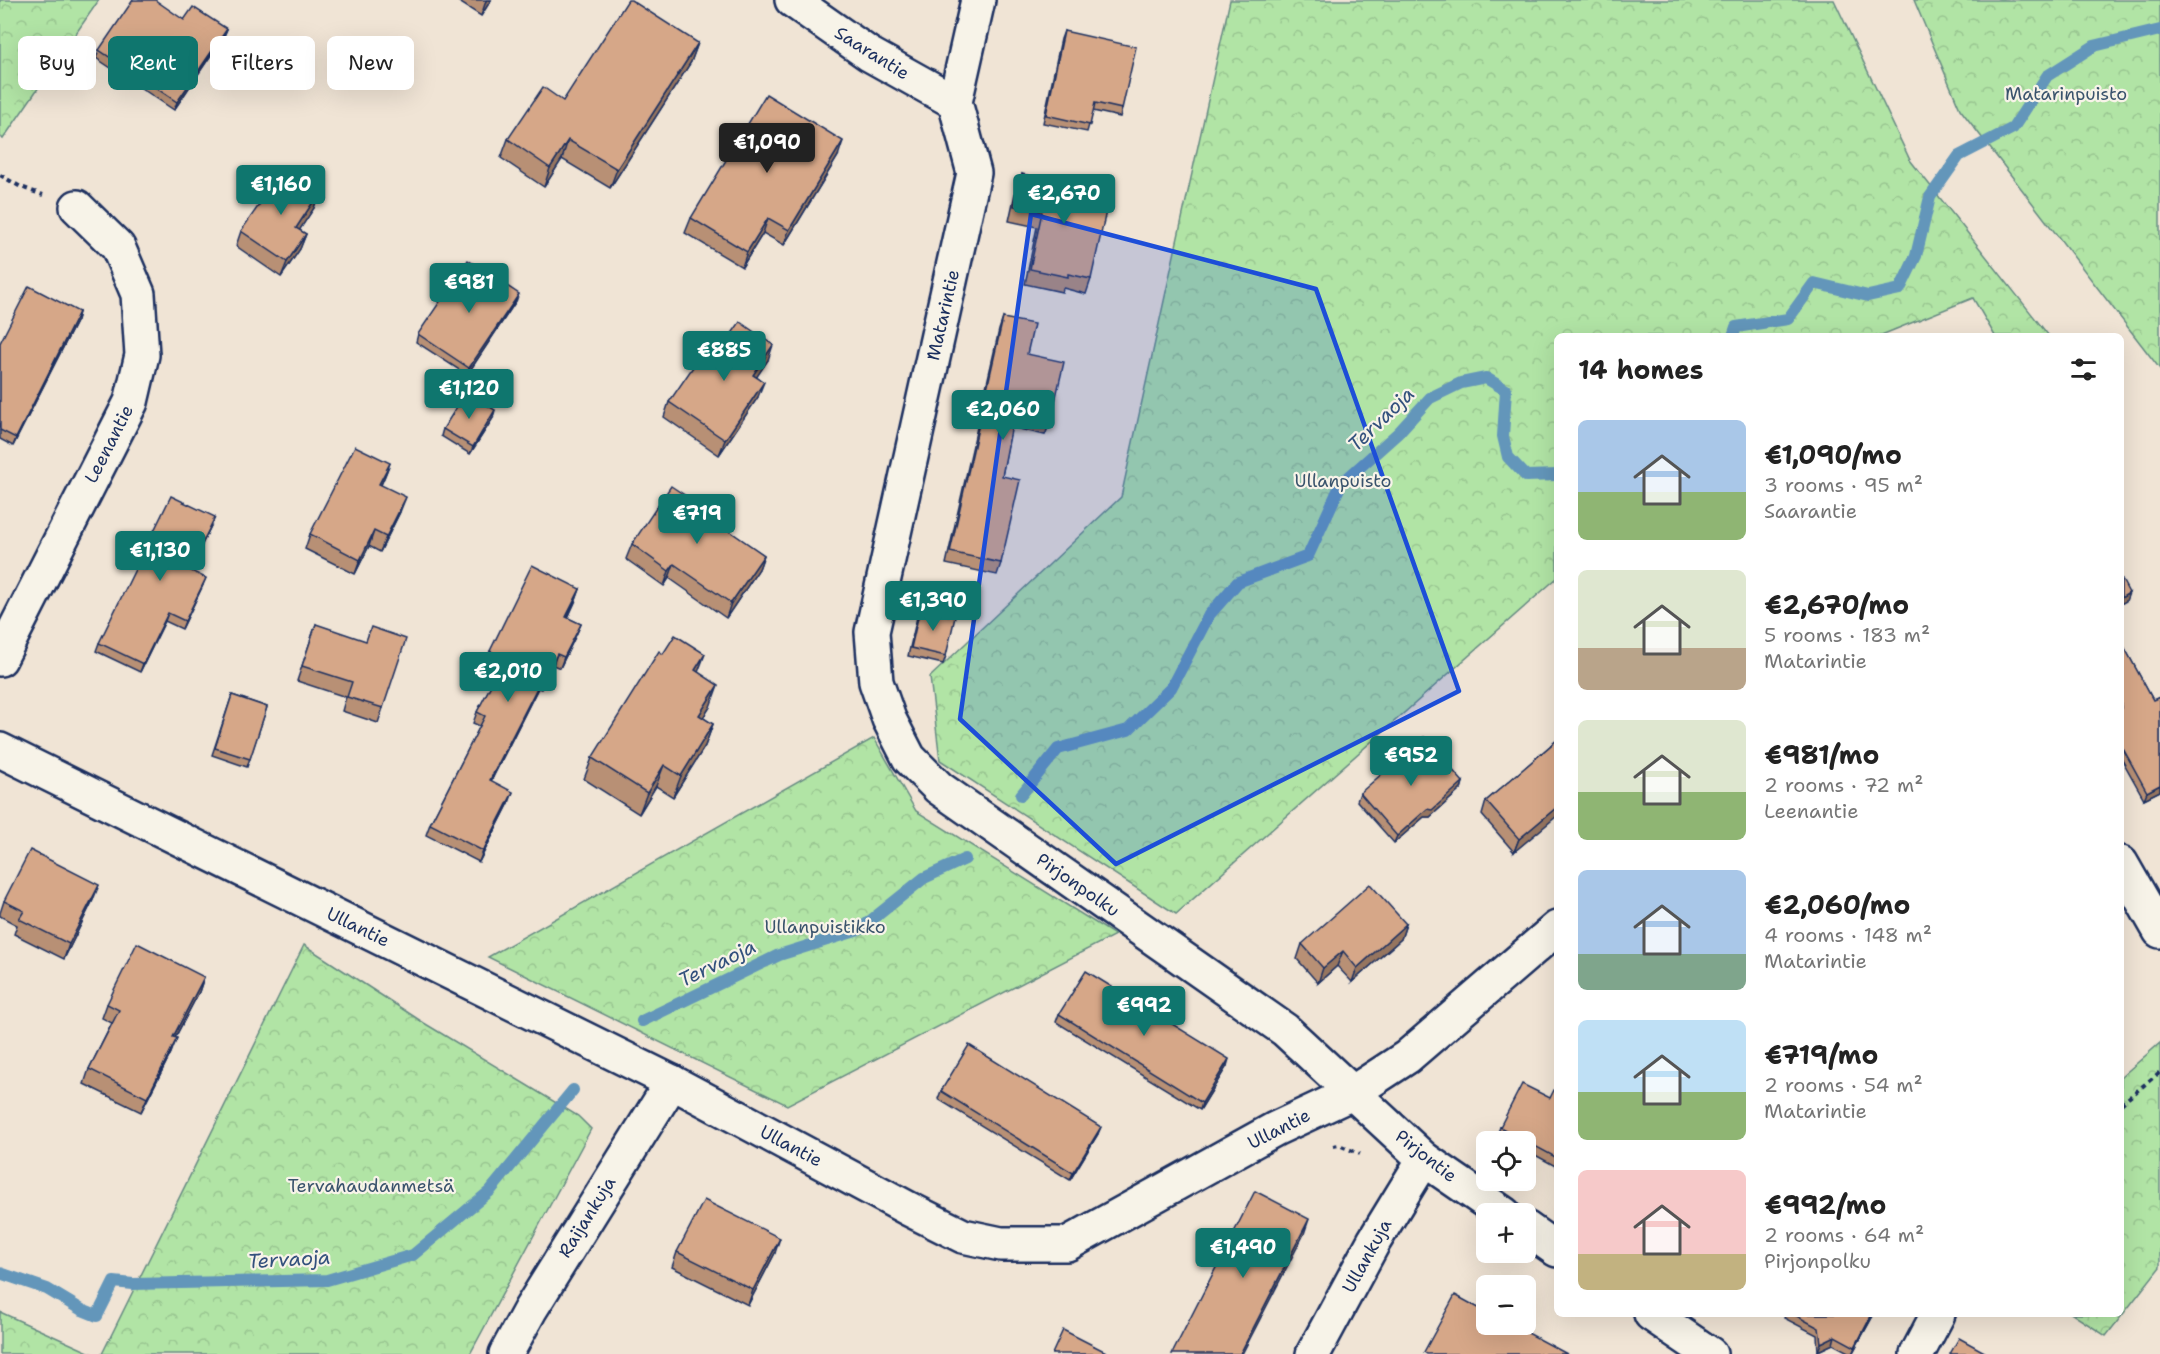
<!DOCTYPE html>
<meta charset="utf-8">
<style>
body{margin:0;font-family:"Shantell Sans",sans-serif;background:#f6f6f6;color:#222;height:100vh;display:flex;flex-direction:column;font-size:22px;white-space:nowrap}
*{box-sizing:border-box;margin:0}
p{font-size:20px;color:#767676}
.icon{flex:none;width:33px;height:33px;fill:none;stroke:currentColor;stroke-width:2;stroke-linecap:round;stroke-linejoin:round}
.map{position:relative;flex:1;overflow:hidden}
.drawer{position:absolute;left:1554px;top:333px;width:570px;height:984px;display:flex;flex-direction:column;background:#fff;border-radius:9px;box-shadow:0 6px 24px #0002}
.drawer>*{flex:none}
.banner{position:absolute;left:18px;top:36px;width:570px;height:54px;display:flex;gap:12px}
.buttons{position:absolute;left:1476px;top:1131px;display:grid;gap:12px}
.buttons a{display:grid;place-items:center;width:60px;height:60px;border-radius:9px;background:#fff;box-shadow:0 6px 24px #0002;font-size:30px}
.price{position:absolute;translate:-50% -51px;padding:0 14px;border-radius:6px;background:#0f766e;color:#fff;font-size:20px;line-height:39px;filter:drop-shadow(0 2px 3px #0008)}
.price::after{content:'';position:absolute;left:50%;top:36px;width:18px;height:14px;margin-left:-9px;background:inherit;clip-path:polygon(0 0,100% 0,50% 100%)}
.price.selected{background:#222;color:#fff}
ul{padding:0;list-style:none}
li{display:flex;align-items:center;gap:18px;height:150px;padding:0 24px}
li span{display:grid;place-items:center;flex:none;width:168px;height:120px;border-radius:9px;color:#555}
li>.icon{margin-inline-start:auto}
span .icon{width:72px;height:72px;fill:#fffc;stroke-width:1}
li b{font-size:26px}
h2{display:flex;justify-content:space-between;align-items:center;height:72px;padding:0 24px;font-size:26px}
.chip{padding:0 21px;border-radius:9px;background:#fff;box-shadow:0 6px 24px #0002;font-size:21px;line-height:54px}
.chip.selected{background:#0f766e;color:#fff}
.map>svg:first-child{display:block}
</style>
<div class="map">
<svg width="2160" height="1354" viewBox="0 0 2160 1354">
<defs>
<pattern id="park-crowns" width="20" height="18" patternUnits="userSpaceOnUse" patternTransform="scale(1.5)"><rect width="20" height="18" fill="#b1e4a5"/><path d="M2 6a3 3 0 1 1 6 0M12 15a3 3 0 1 1 6 0" fill="none" stroke="#98c490"/></pattern>
</defs>
<rect width="100%" height="100%" fill="#f0e4d5"/>
<filter id="ink" filterUnits="userSpaceOnUse"><feTurbulence type="fractalNoise" baseFrequency=".0167" numOctaves="2"/><feDisplacementMap in="SourceGraphic" scale="12" xChannelSelector="R" yChannelSelector="G"/><feConvolveMatrix kernelMatrix="1 2 1 2 8 2 1 2 1" color-interpolation-filters="sRGB"/></filter>
<g filter="url(#ink)">
<g fill="url(#park-crowns)" stroke="#668a82" stroke-width="1.5">
<path d="M 0,0 L 99,0 L 3,139 L 0,136 Z"/>
<path d="M 1230,0 L 1834,0 L 1910,160 L 2049,336 L 1995,336 L 1973,298 L 1879,336 L 1557,336 L 1557,578 L 1176,914 L 940,760 L 930,677 L 1121,497 Z"/>
<path d="M 1914,0 L 2160,0 L 2160,369 L 1960,109 Z"/>
<path d="M 874,738 L 916,811 L 1115,935 L 787,1105 L 488,957 Z"/>
<path d="M 304,945 L 424,1023 L 578,1116 L 591,1129 L 470,1354 L 102,1354 Z"/>
<path d="M 2160,1043 L 2160,1267 L 2106,1336 L 2072,1314 L 2121,1314 L 2121,1077 Z"/>
<path d="M 0,1312 L 93,1354 L 0,1354 Z"/>
</g>
<g fill="none" stroke-linecap="round" stroke-linejoin="round">
<g stroke="#6496ba" stroke-width="12">
<path d="M 1733,336 L 1736,327 L 1788,319 L 1814,283 L 1868,296 L 1900,289 L 1916,256 L 1930,197 L 1959,156 L 2013,128 L 2047,76 L 2094,46 L 2160,30"/>
<path d="M 1021,795 L 1058,749 L 1128,730 L 1171,688 L 1209,615 L 1238,582 L 1308,556 L 1341,484 L 1398,433 L 1430,398 L 1461,383 L 1486,378 L 1506,390 L 1503,436 L 1508,457 L 1526,476 L 1557,475"/>
<path d="M 642,1021 L 779,955 L 859,930 L 924,878 L 965,859"/>
<path d="M 0,1273 L 47,1289 L 82,1310 L 97,1316 L 114,1282 L 133,1284 L 327,1280 L 413,1255 L 490,1191 L 573,1090"/>
</g>
<g stroke="#1b2f5e" stroke-width="38">
<g id="street">
<path d="M 792,0 L 869,54 L 955,102"/>
<path d="M 978,0 L 955,102 L 974,173 L 872,632 L 876,682 L 889,719 L 909,758 L 939,788 L 1285,1030 L 1424,1159 L 1504,1214"/>
<path d="M 0,659 L 131,402 L 142,355 L 138,294 L 118,247 L 77,207"/>
<path d="M 0,750 L 672,1082 L 909,1209 L 963,1236 L 1001,1244 L 1067,1244 L 1275,1129 L 1352,1093 L 1407,1057 L 1557,928"/>
<path d="M 2121,863 L 2160,931"/>
<path d="M 1526,1228 L 1557,1250"/>
<path d="M 1651,1314 L 1710,1354"/>
<path d="M 506,1354 L 530,1310 L 672,1082"/>
<path d="M 1313,1354 L 1374,1241 L 1424,1159"/>
<path d="M 1917,1354 L 1938,1314"/>
</g>
</g>
<g stroke="#1b2f5e" stroke-width="4" stroke-dasharray="4.5 4.5" stroke-linecap="butt">
<path d="M 0,175 L 21,187 L 43,195"/>
<path d="M 2121,1104 L 2160,1072"/>
<path d="M 1333,1146 L 1339,1145 L 1360,1154"/>
</g>
<use href="#street" stroke="#f7f3e8" stroke-width="33"/>
</g>
<g fill="#b89075" stroke="#1b2f5e" stroke-width="1.5">
<path d="M 456,0 L 491,0 L 481,16 Z"/>
<path d="M 227,29 L 224,36 L 174,110 L 96,58 L 99,50 Z"/>
<path d="M 1064,31 L 1122,109 L 1120,117 L 1093,111 L 1087,132 L 1043,123 L 1061,39 Z"/>
<path d="M 698,43 L 691,62 L 610,188 L 562,159 L 544,187 L 501,158 L 508,139 L 563,101 Z"/>
<path d="M 838,156 L 784,245 L 763,233 L 742,267 L 685,233 L 691,218 Z"/>
<path d="M 1022,174 L 1091,279 L 1086,294 L 1063,288 L 1062,292 L 1025,284 L 1037,227 L 1009,221 L 1016,189 Z"/>
<path d="M 319,193 L 314,208 L 299,230 L 306,234 L 300,249 L 281,277 L 236,246 L 241,231 Z"/>
<path d="M 516,301 L 467,375 L 416,342 L 418,334 Z"/>
<path d="M 79,312 L 77,320 L 13,446 L 0,439 L 0,343 Z"/>
<path d="M 1003,318 L 1027,354 L 1050,423 L 1045,435 L 1011,427 L 1002,476 L 1001,563 L 997,575 L 946,564 L 999,330 Z"/>
<path d="M 719,352 L 768,360 L 756,377 L 758,397 L 719,455 L 664,417 L 669,402 Z"/>
<path d="M 493,418 L 470,454 L 441,436 L 443,429 Z"/>
<path d="M 390,463 L 381,485 L 400,512 L 380,552 L 369,546 L 355,574 L 305,549 L 310,534 Z"/>
<path d="M 710,512 L 708,517 L 764,555 L 759,569 L 726,618 L 669,578 L 664,586 L 626,559 L 632,544 Z"/>
<path d="M 215,517 L 190,570 L 203,585 L 182,629 L 165,621 L 140,672 L 96,651 L 99,643 Z"/>
<path d="M 580,589 L 576,600 L 568,618 L 581,624 L 576,635 L 560,668 L 553,665 L 541,689 L 538,688 L 491,781 L 509,803 L 479,862 L 426,835 L 430,824 L 480,726 L 473,723 L 477,712 L 500,669 L 486,662 L 490,651 Z"/>
<path d="M 920,609 L 946,656 L 943,664 L 908,656 L 917,617 Z"/>
<path d="M 316,624 L 383,708 L 378,723 L 342,711 L 346,697 L 297,681 Z"/>
<path d="M 2121,641 L 2153,700 L 2160,697 L 2160,791 L 2144,799 L 2121,758 Z"/>
<path d="M 698,673 L 710,707 L 703,718 L 713,724 L 705,746 L 673,797 L 656,786 L 639,814 L 584,779 L 592,758 Z"/>
<path d="M 232,695 L 267,707 L 247,767 L 212,755 Z"/>
<path d="M 1557,740 L 1514,852 L 1482,815 L 1486,801 Z"/>
<path d="M 1463,782 L 1461,789 L 1430,817 L 1424,817 L 1394,843 L 1357,801 L 1360,793 Z"/>
<path d="M 93,900 L 64,959 L 14,934 L 17,925 L 0,916 L 0,913 L 4,901 Z"/>
<path d="M 1406,924 L 1401,939 L 1352,982 L 1337,966 L 1318,983 L 1297,959 L 1302,944 Z"/>
<path d="M 204,977 L 199,992 L 175,1038 L 171,1053 L 141,1112 L 84,1084 L 89,1069 L 112,1023 L 102,1018 L 107,1004 Z"/>
<path d="M 1059,1014 L 1227,1066 L 1200,1110 L 1056,1022 Z"/>
<path d="M 941,1091 L 1098,1134 L 1070,1180 L 938,1099 Z"/>
<path d="M 1557,1092 L 1557,1167 L 1526,1150 L 1526,1142 L 1510,1142 L 1497,1135 L 1500,1127 L 1550,1098 Z"/>
<path d="M 677,1252 L 775,1253 L 748,1305 L 672,1267 Z"/>
<path d="M 1786,1314 L 1874,1314 L 1852,1354 L 1833,1344 L 1818,1351 L 1817,1335 L 1784,1318 Z"/>
</g>
<g fill="#96755f" stroke="#1b2f5e" stroke-width="1.5">
<path d="M 487,0 L 491,0 L 481,16 L 486,1 Z"/>
<path d="M 227,29 L 224,36 L 174,110 L 177,102 Z"/>
<path d="M 698,43 L 691,62 L 610,188 L 617,169 Z"/>
<path d="M 568,140 L 562,159 L 544,187 L 550,168 Z"/>
<path d="M 843,141 L 838,156 L 784,245 L 789,230 Z"/>
<path d="M 319,193 L 314,208 L 291,243 L 296,228 Z"/>
<path d="M 768,218 L 763,233 L 742,267 L 747,252 Z"/>
<path d="M 306,234 L 300,249 L 281,277 L 287,262 Z"/>
<path d="M 519,294 L 516,301 L 467,375 L 469,368 Z"/>
<path d="M 79,312 L 77,320 L 13,446 L 16,438 Z"/>
<path d="M 773,345 L 768,360 L 748,390 L 753,375 Z"/>
<path d="M 764,382 L 758,397 L 719,455 L 725,440 Z"/>
<path d="M 495,410 L 493,418 L 470,454 L 473,447 Z"/>
<path d="M 390,463 L 384,478 L 374,499 L 379,484 Z"/>
<path d="M 406,497 L 400,512 L 380,552 L 386,537 Z"/>
<path d="M 215,517 L 212,524 L 186,577 L 189,570 Z"/>
<path d="M 374,531 L 369,546 L 355,574 L 360,560 Z"/>
<path d="M 764,555 L 759,569 L 726,618 L 731,603 Z"/>
<path d="M 674,564 L 669,578 L 664,586 L 669,571 Z"/>
<path d="M 206,578 L 203,585 L 182,629 L 185,621 Z"/>
<path d="M 580,589 L 576,600 L 562,629 L 566,617 Z"/>
<path d="M 2129,593 L 2126,601 L 2121,604 L 2121,598 Z"/>
<path d="M 168,613 L 165,621 L 140,672 L 143,664 Z"/>
<path d="M 581,624 L 576,635 L 560,668 L 564,657 Z"/>
<path d="M 557,654 L 553,665 L 541,689 L 545,678 Z"/>
<path d="M 705,654 L 697,675 L 695,670 Z"/>
<path d="M 543,676 L 538,688 L 486,791 L 490,780 Z"/>
<path d="M 718,685 L 710,707 L 691,736 L 699,715 Z"/>
<path d="M 713,724 L 705,746 L 673,797 L 681,776 Z"/>
<path d="M 664,765 L 656,786 L 639,814 L 647,793 Z"/>
<path d="M 1463,782 L 1461,789 L 1430,817 L 1424,817 L 1394,843 L 1397,836 L 1427,809 Z"/>
<path d="M 2160,785 L 2160,791 L 2144,799 L 2147,792 Z"/>
<path d="M 513,792 L 509,803 L 479,862 L 483,851 Z"/>
<path d="M 1557,807 L 1557,816 L 1514,852 L 1519,839 Z"/>
<path d="M 99,885 L 93,900 L 64,959 L 69,944 Z"/>
<path d="M 1406,924 L 1401,939 L 1352,982 L 1357,968 Z"/>
<path d="M 1343,951 L 1337,966 L 1318,983 L 1323,968 Z"/>
<path d="M 204,977 L 199,992 L 168,1051 L 173,1037 Z"/>
<path d="M 177,1038 L 171,1053 L 141,1112 L 147,1098 Z"/>
<path d="M 1229,1059 L 1227,1066 L 1200,1110 L 1202,1103 Z"/>
<path d="M 1101,1127 L 1098,1134 L 1070,1180 L 1073,1173 Z"/>
<path d="M 1309,1219 L 1304,1234 L 1242,1354 L 1240,1354 Z"/>
<path d="M 780,1238 L 775,1253 L 748,1305 L 753,1290 Z"/>
<path d="M 1872,1314 L 1874,1314 L 1852,1354 L 1855,1347 Z"/>
<path d="M 1835,1336 L 1833,1344 L 1818,1351 L 1821,1343 Z"/>
</g>
<g fill="#d6a788" stroke="#1b2f5e" stroke-width="1.5">
<path d="M 133,0 L 155,0 L 184,20 L 193,7 L 227,29 L 177,102 L 99,50 Z"/>
<path d="M 628,0 L 631,0 L 698,43 L 617,169 L 568,140 L 550,168 L 508,139 L 543,87 L 563,101 Z"/>
<path d="M 1064,31 L 1136,47 L 1122,109 L 1095,103 L 1090,125 L 1046,115 Z"/>
<path d="M 766,94 L 843,141 L 789,230 L 768,218 L 747,252 L 691,218 Z"/>
<path d="M 284,169 L 319,193 L 296,228 L 306,234 L 287,262 L 241,231 Z"/>
<path d="M 1022,174 L 1110,193 L 1091,279 L 1068,274 L 1068,277 L 1030,269 L 1042,212 L 1014,206 Z"/>
<path d="M 468,260 L 519,294 L 469,368 L 418,334 Z"/>
<path d="M 29,286 L 79,312 L 16,438 L 0,430 L 0,343 Z"/>
<path d="M 1003,318 L 1034,324 L 1027,354 L 1064,362 L 1050,423 L 1014,415 L 1002,476 L 1020,480 L 1001,563 L 950,552 Z"/>
<path d="M 740,322 L 773,345 L 753,375 L 764,382 L 725,440 L 669,402 L 708,345 L 719,352 Z"/>
<path d="M 466,392 L 495,410 L 473,447 L 443,429 Z"/>
<path d="M 355,446 L 390,463 L 379,484 L 406,497 L 386,537 L 374,531 L 360,560 L 310,534 Z"/>
<path d="M 671,486 L 710,512 L 708,516 L 764,555 L 731,603 L 674,564 L 669,571 L 632,544 Z"/>
<path d="M 171,496 L 215,517 L 189,570 L 206,578 L 185,621 L 168,613 L 143,664 L 99,643 Z"/>
<path d="M 532,565 L 580,589 L 566,617 L 581,624 L 564,657 L 557,654 L 545,678 L 543,676 L 490,780 L 513,792 L 483,851 L 430,824 L 485,716 L 477,712 L 505,658 L 490,651 Z"/>
<path d="M 2121,578 L 2129,593 L 2121,598 Z"/>
<path d="M 920,609 L 955,617 L 946,656 L 911,648 Z"/>
<path d="M 316,624 L 366,641 L 371,627 L 406,639 L 383,708 L 347,697 L 352,682 L 302,666 Z"/>
<path d="M 675,635 L 705,654 L 695,670 L 718,685 L 699,715 L 713,724 L 681,776 L 664,765 L 647,793 L 592,758 L 659,651 L 663,654 Z"/>
<path d="M 2121,641 L 2153,700 L 2160,697 L 2160,785 L 2147,792 L 2121,745 Z"/>
<path d="M 232,695 L 267,707 L 250,759 L 215,748 Z"/>
<path d="M 1424,737 L 1463,782 L 1432,810 L 1427,809 L 1397,836 L 1360,793 Z"/>
<path d="M 1557,740 L 1557,807 L 1519,839 L 1486,801 Z"/>
<path d="M 30,850 L 99,885 L 69,944 L 19,919 L 24,911 L 4,901 Z"/>
<path d="M 1370,884 L 1406,924 L 1357,968 L 1343,951 L 1323,968 L 1302,944 Z"/>
<path d="M 137,943 L 204,977 L 173,1037 L 177,1038 L 147,1098 L 89,1069 L 119,1010 L 107,1004 Z"/>
<path d="M 1086,971 L 1229,1059 L 1202,1103 L 1059,1014 Z"/>
<path d="M 969,1045 L 1101,1127 L 1073,1173 L 941,1091 Z"/>
<path d="M 1522,1084 L 1550,1098 L 1554,1090 L 1557,1092 L 1557,1158 L 1500,1127 Z"/>
<path d="M 1255,1191 L 1309,1219 L 1240,1354 L 1172,1354 Z"/>
<path d="M 704,1200 L 780,1238 L 753,1290 L 677,1252 Z"/>
<path d="M 1455,1295 L 1486,1312 L 1486,1324 L 1511,1324 L 1567,1354 L 1427,1354 L 1424,1352 Z"/>
<path d="M 1793,1314 L 1872,1314 L 1855,1347 L 1835,1336 L 1821,1343 L 1819,1328 Z"/>
<path d="M 1063,1330 L 1110,1354 L 1052,1354 Z"/>
<path d="M 1959,1338 L 1988,1354 L 1950,1354 Z"/>
</g>
</g>
<path fill="#1d4ed8" fill-opacity="0.2" stroke="#1d4ed8" stroke-width="4.5" stroke-linejoin="round" d="M 1031,214 L 1316,289 L 1459,691 L 1116,864 L 960,719 Z"/>
<g text-anchor="middle" stroke-width="4.5" stroke-linejoin="round" paint-order="stroke">
<g font-size="18" fill="#1b2f5e" stroke="#f7f3e8">
<text transform="translate(872 53) rotate(32)" y="6">Saarantie</text>
<text transform="translate(943 315) rotate(-77)" y="6">Matarintie</text>
<text transform="translate(109 444) rotate(-63)" y="6">Leenantie</text>
<text transform="translate(1078 885) rotate(35)" y="6">Pirjonpolku</text>
<text transform="translate(358 927) rotate(26)" y="6">Ullantie</text>
<text transform="translate(1279 1129) rotate(-27)" y="6">Ullantie</text>
<text transform="translate(791 1146) rotate(28)" y="6">Ullantie</text>
<text transform="translate(1426 1156) rotate(38)" y="6">Pirjontie</text>
<text transform="translate(587 1217) rotate(-58)" y="6">Raijankuja</text>
<text transform="translate(1367 1256) rotate(-61)" y="6">Ullankuja</text>
</g>
<g font-size="18" fill="#39536c" stroke="#f7f3e8">
<text x="2066" y="100">Matarinpuisto</text>
<text x="1343" y="487">Ullanpuisto</text>
<text x="825" y="933">Ullanpuistikko</text>
<text x="371" y="1192">Tervahaudanmetsä</text>
</g>
<g font-size="20" font-style="italic" fill="#33517d" stroke="#f7f3e8">
<text transform="translate(1381 419) rotate(-44)" y="7">Tervaoja</text>
<text transform="translate(717 963) rotate(-26)" y="7">Tervaoja</text>
<text transform="translate(289 1259) rotate(-3)" y="7">Tervaoja</text>
</g>
</g>
</svg>
<div class="buttons">
<a><svg class="icon" aria-label="locate" viewBox="0 0 24 24"><circle cx="12" cy="12" r="6"/><path d="M12 2v4M12 18v4M2 12h4M18 12h4"/></svg></a>
<a>+</a>
<a>−</a>
</div>
<b class="price selected" style="left:767px;top:174px">€1,090</b>
<b class="price" style="left:281px;top:216px">€1,160</b>
<b class="price" style="left:1064px;top:225px">€2,670</b>
<b class="price" style="left:469px;top:314px">€981</b>
<b class="price" style="left:724px;top:382px">€885</b>
<b class="price" style="left:469px;top:420px">€1,120</b>
<b class="price" style="left:1003px;top:441px">€2,060</b>
<b class="price" style="left:697px;top:545px">€719</b>
<b class="price" style="left:160px;top:582px">€1,130</b>
<b class="price" style="left:933px;top:632px">€1,390</b>
<b class="price" style="left:508px;top:703px">€2,010</b>
<b class="price" style="left:1411px;top:787px">€952</b>
<b class="price" style="left:1144px;top:1037px">€992</b>
<b class="price" style="left:1243px;top:1279px">€1,490</b>
<div class="banner">
<a class="chip">Buy</a>
<a class="chip selected">Rent</a>
<a class="chip">Filters</a>
<a class="chip">New</a>
</div>
<section class="drawer">
<h2>14 homes<svg class="icon" aria-label="filters" viewBox="0 0 24 24"><path d="M4 7h16M4 17h16"/><circle cx="9" cy="7" r="2"/><circle cx="15" cy="17" r="2"/></svg></h2>
<ul>
<li><span style="background:linear-gradient(#a9c7e8 60%,#8fb573 0)"><svg class="icon" aria-label="home" viewBox="0 0 24 24"><path d="M3 11l9-7 9 7M6 9v11h12V9"/></svg></span><div><b>€1,090/mo</b><p>3 rooms · 95 m²</p><p>Saarantie</p></div></li>
<li><span style="background:linear-gradient(#dfe7d0 65%,#b9a48a 0)"><svg class="icon" aria-label="home" viewBox="0 0 24 24"><path d="M3 11l9-7 9 7M6 9v11h12V9"/></svg></span><div><b>€2,670/mo</b><p>5 rooms · 183 m²</p><p>Matarintie</p></div></li>
<li><span style="background:linear-gradient(#dfe7d0 60%,#8fb573 0)"><svg class="icon" aria-label="home" viewBox="0 0 24 24"><path d="M3 11l9-7 9 7M6 9v11h12V9"/></svg></span><div><b>€981/mo</b><p>2 rooms · 72 m²</p><p>Leenantie</p></div></li>
<li><span style="background:linear-gradient(#a9c7e8 70%,#7fa58c 0)"><svg class="icon" aria-label="home" viewBox="0 0 24 24"><path d="M3 11l9-7 9 7M6 9v11h12V9"/></svg></span><div><b>€2,060/mo</b><p>4 rooms · 148 m²</p><p>Matarintie</p></div></li>
<li><span style="background:linear-gradient(#bfe0f5 60%,#8fb573 0)"><svg class="icon" aria-label="home" viewBox="0 0 24 24"><path d="M3 11l9-7 9 7M6 9v11h12V9"/></svg></span><div><b>€719/mo</b><p>2 rooms · 54 m²</p><p>Matarintie</p></div></li>
<li><span style="background:linear-gradient(#f6c9c9 70%,#c2b280 0)"><svg class="icon" aria-label="home" viewBox="0 0 24 24"><path d="M3 11l9-7 9 7M6 9v11h12V9"/></svg></span><div><b>€992/mo</b><p>2 rooms · 64 m²</p><p>Pirjonpolku</p></div></li>
</ul>
</section>
</div>
